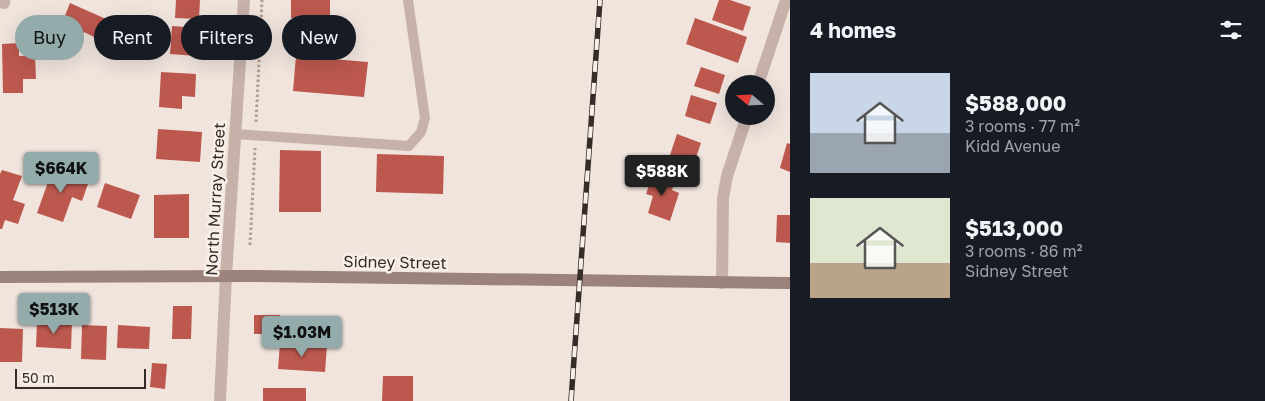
<!DOCTYPE html>
<meta charset="utf-8">
<style>
body{margin:0;font-family:"Golos Text",sans-serif;background:#20242c;color:#f1f3f6;height:100vh;display:flex;flex-direction:column;font-size:19px;white-space:nowrap}
*{box-sizing:border-box;margin:0}
p{font-size:16px;color:#9ea1a6}
.icon{flex:none;width:28px;height:28px;fill:none;stroke:currentColor;stroke-width:2;stroke-linecap:round;stroke-linejoin:round}
.map{position:relative;flex:1;overflow:hidden}
.drawer{display:flex;flex-direction:column;background:#171b24;width:475px}
.drawer>*{flex:none}
.banner{position:absolute;left:15px;top:15px;width:475px;height:45px;display:flex;gap:10px}
.needle{width:32px;rotate:289deg}
.tools{position:absolute;left:725px;top:75px;display:grid;gap:10px}
.tools a{display:grid;place-items:center;width:50px;height:50px;border-radius:50%;background:#171b24;box-shadow:0 5px 20px #0002;font-size:25px}
.scale{position:absolute;left:15px;bottom:12px;width:131px;box-sizing:border-box;padding-left:5px;border:2px solid #352b29;border-top:0;font-size:14px;line-height:18px;white-space:nowrap;color:#352b29;-webkit-text-stroke:4px #f8efe9;paint-order:stroke}
.price{position:absolute;translate:-50% -42px;padding:0 11px;border-radius:5px;background:#93abab;color:#111;font-size:16px;line-height:32px;filter:drop-shadow(0 1px 2px #0008)}
.price::after{content:'';position:absolute;left:50%;top:30px;width:15px;height:11px;margin-left:-8px;background:inherit;clip-path:polygon(0 0,100% 0,50% 100%)}
.price.active{background:#222;color:#fff}
ul{padding:0;list-style:none}
li{display:flex;align-items:center;gap:15px;height:125px;padding:0 20px}
li span{display:grid;place-items:center;flex:none;width:140px;height:100px;border-radius:0px;color:#555}
li>.icon{margin-inline-start:auto}
span .icon{width:60px;height:60px;fill:#fffc;stroke-width:1}
li b{font-size:21px}
h2{display:flex;justify-content:space-between;align-items:center;height:60px;padding:0 20px;font-size:21px}
.tag{padding:0 18px;border-radius:22px;background:#171b24;box-shadow:0 5px 20px #0002;font-size:18px;line-height:45px}
.tag.active{background:#93abab;color:#111}
main{display:flex;flex:1;min-height:0}
.map>svg:first-child{display:block}
</style>
<main>
<div class="map">
<svg width="790" height="401" viewBox="0 0 790 401">
<rect width="100%" height="100%" fill="#f0e4dd"/>
<g fill="#bc584e">
<path d="M 176,0 L 200,0 L 199,19 L 175,18 Z"/>
<path d="M 291,0 L 330,0 L 330,19 L 291,18 Z"/>
<path d="M 719,0 L 730,0 L 751,7 L 743,31 L 712,20 Z"/>
<path d="M 70,3 L 106,19 L 98,39 L 84,32 L 77,49 L 57,41 L 65,24 L 62,23 Z"/>
<path d="M 695,18 L 747,37 L 738,63 L 686,44 Z"/>
<path d="M 172,26 L 199,28 L 197,56 L 170,54 Z"/>
<path d="M 19,43 L 19,56 L 35,55 L 36,79 L 23,79 L 23,93 L 3,93 L 2,44 Z"/>
<path d="M 296,56 L 368,62 L 364,97 L 293,91 Z"/>
<path d="M 701,67 L 725,75 L 719,94 L 694,86 Z"/>
<path d="M 161,72 L 196,74 L 195,97 L 182,96 L 182,109 L 159,107 Z"/>
<path d="M 691,95 L 717,103 L 710,124 L 685,116 Z"/>
<path d="M 158,129 L 202,132 L 200,162 L 156,159 Z"/>
<path d="M 677,134 L 701,143 L 694,163 L 670,155 Z"/>
<path d="M 787,143 L 790,144 L 790,172 L 780,168 Z"/>
<path d="M 280,150 L 321,151 L 321,212 L 279,212 Z"/>
<path d="M 377,154 L 444,156 L 443,194 L 376,192 Z"/>
<path d="M 53,168 L 89,181 L 82,201 L 72,197 L 63,222 L 37,213 Z"/>
<path d="M 2,170 L 22,176 L 13,200 L 25,204 L 18,224 L 5,220 L 2,229 L 0,229 L 0,174 Z"/>
<path d="M 653,174 L 675,181 L 672,190 L 679,193 L 670,221 L 648,213 L 653,196 L 646,194 Z"/>
<path d="M 105,183 L 140,195 L 131,219 L 97,207 Z"/>
<path d="M 189,194 L 189,238 L 154,238 L 154,195 Z"/>
<path d="M 777,215 L 790,215 L 790,243 L 776,242 Z"/>
<path d="M 173,306 L 192,306 L 191,339 L 172,339 Z"/>
<rect x="254" y="315" width="26" height="19"/>
<path d="M 37,321 L 72,322 L 71,349 L 36,347 Z"/>
<path d="M 82,325 L 107,326 L 106,360 L 81,359 Z"/>
<path d="M 118,325 L 150,327 L 149,349 L 117,348 Z"/>
<path d="M 0,328 L 23,329 L 22,362 L 0,362 Z"/>
<path d="M 280,343 L 327,346 L 325,372 L 278,369 Z"/>
<path d="M 152,363 L 167,364 L 165,389 L 150,387 Z"/>
<path d="M 383,376 L 413,376 L 413,401 L 382,401 Z"/>
<rect x="263" y="388" width="43" height="13"/>
</g>
<g fill="none" stroke-linecap="round" stroke-linejoin="round">
<g stroke="#b39c94" stroke-width="3" stroke-dasharray="2.5 2.5" stroke-linecap="butt">
<path d="M 256,122 L 262,0"/>
<path d="M 250,245 L 255,148"/>
</g>
<path stroke="#c7b2aa" stroke-width="10" d="M 235,134 L 409,146 L 421,132 L 425,118 L 408,0"/>
<path stroke="#c7b2aa" stroke-width="12" d="M 4,3 L 4,0"/>
<g stroke="#c7b2aa" stroke-width="12">
<path d="M 758,84 L 786,0"/>
<path d="M 722,283 L 723,198 L 727,176 L 747,116"/>
<path d="M 220,401 L 226,276 L 244,0"/>
</g>
<path stroke="#9b827b" stroke-width="12" d="M 0,277 L 248,276 L 790,283"/>
<g stroke="#352b29" stroke-width="5.5">
<path id="rail" d="M 571,401 L 600,0"/>
</g>
<use href="#rail" stroke="#f8efe9" stroke-width="4" stroke-dasharray="11" stroke-linecap="butt"/>
</g>
<g text-anchor="middle" stroke-width="5" stroke-linejoin="round" paint-order="stroke">
<g font-size="16" fill="#352b29" stroke="#f8efe9">
<text transform="translate(215 199) rotate(-87)" y="6">North Murray Street</text>
<text transform="translate(395 262) rotate(1)" y="6">Sidney Street</text>
</g>
</g>
</svg>
<div class="tools">
<a><svg class="needle" viewBox="-14 -14 28 28"><path d="M0-13l5 13h-10z" fill="#e53935"/><path d="M0 13l5-13h-10z" fill="#9ea1a6"/></svg></a>
</div>
<div class="scale">50 m</div>
<b class="price" style="left:61px;top:194px">$664K</b>
<b class="price active" style="left:662px;top:197px">$588K</b>
<b class="price" style="left:54px;top:335px">$513K</b>
<b class="price" style="left:302px;top:358px">$1.03M</b>
<div class="banner">
<a class="tag active">Buy</a>
<a class="tag">Rent</a>
<a class="tag">Filters</a>
<a class="tag">New</a>
</div>
</div>
<section class="drawer">
<h2>4 homes<svg class="icon" aria-label="filters" viewBox="0 0 24 24"><path d="M4 7h16M4 17h16"/><circle cx="9" cy="7" r="2"/><circle cx="15" cy="17" r="2"/></svg></h2>
<ul>
<li><span style="background:linear-gradient(#c9d6e8 60%,#9aa5b1 0)"><svg class="icon" aria-label="home" viewBox="0 0 24 24"><path d="M3 11l9-7 9 7M6 9v11h12V9"/></svg></span><div><b>$588,000</b><p>3 rooms · 77 m²</p><p>Kidd Avenue</p></div></li>
<li><span style="background:linear-gradient(#dfe7d0 65%,#b9a48a 0)"><svg class="icon" aria-label="home" viewBox="0 0 24 24"><path d="M3 11l9-7 9 7M6 9v11h12V9"/></svg></span><div><b>$513,000</b><p>3 rooms · 86 m²</p><p>Sidney Street</p></div></li>
</ul>
</section>
</main>
